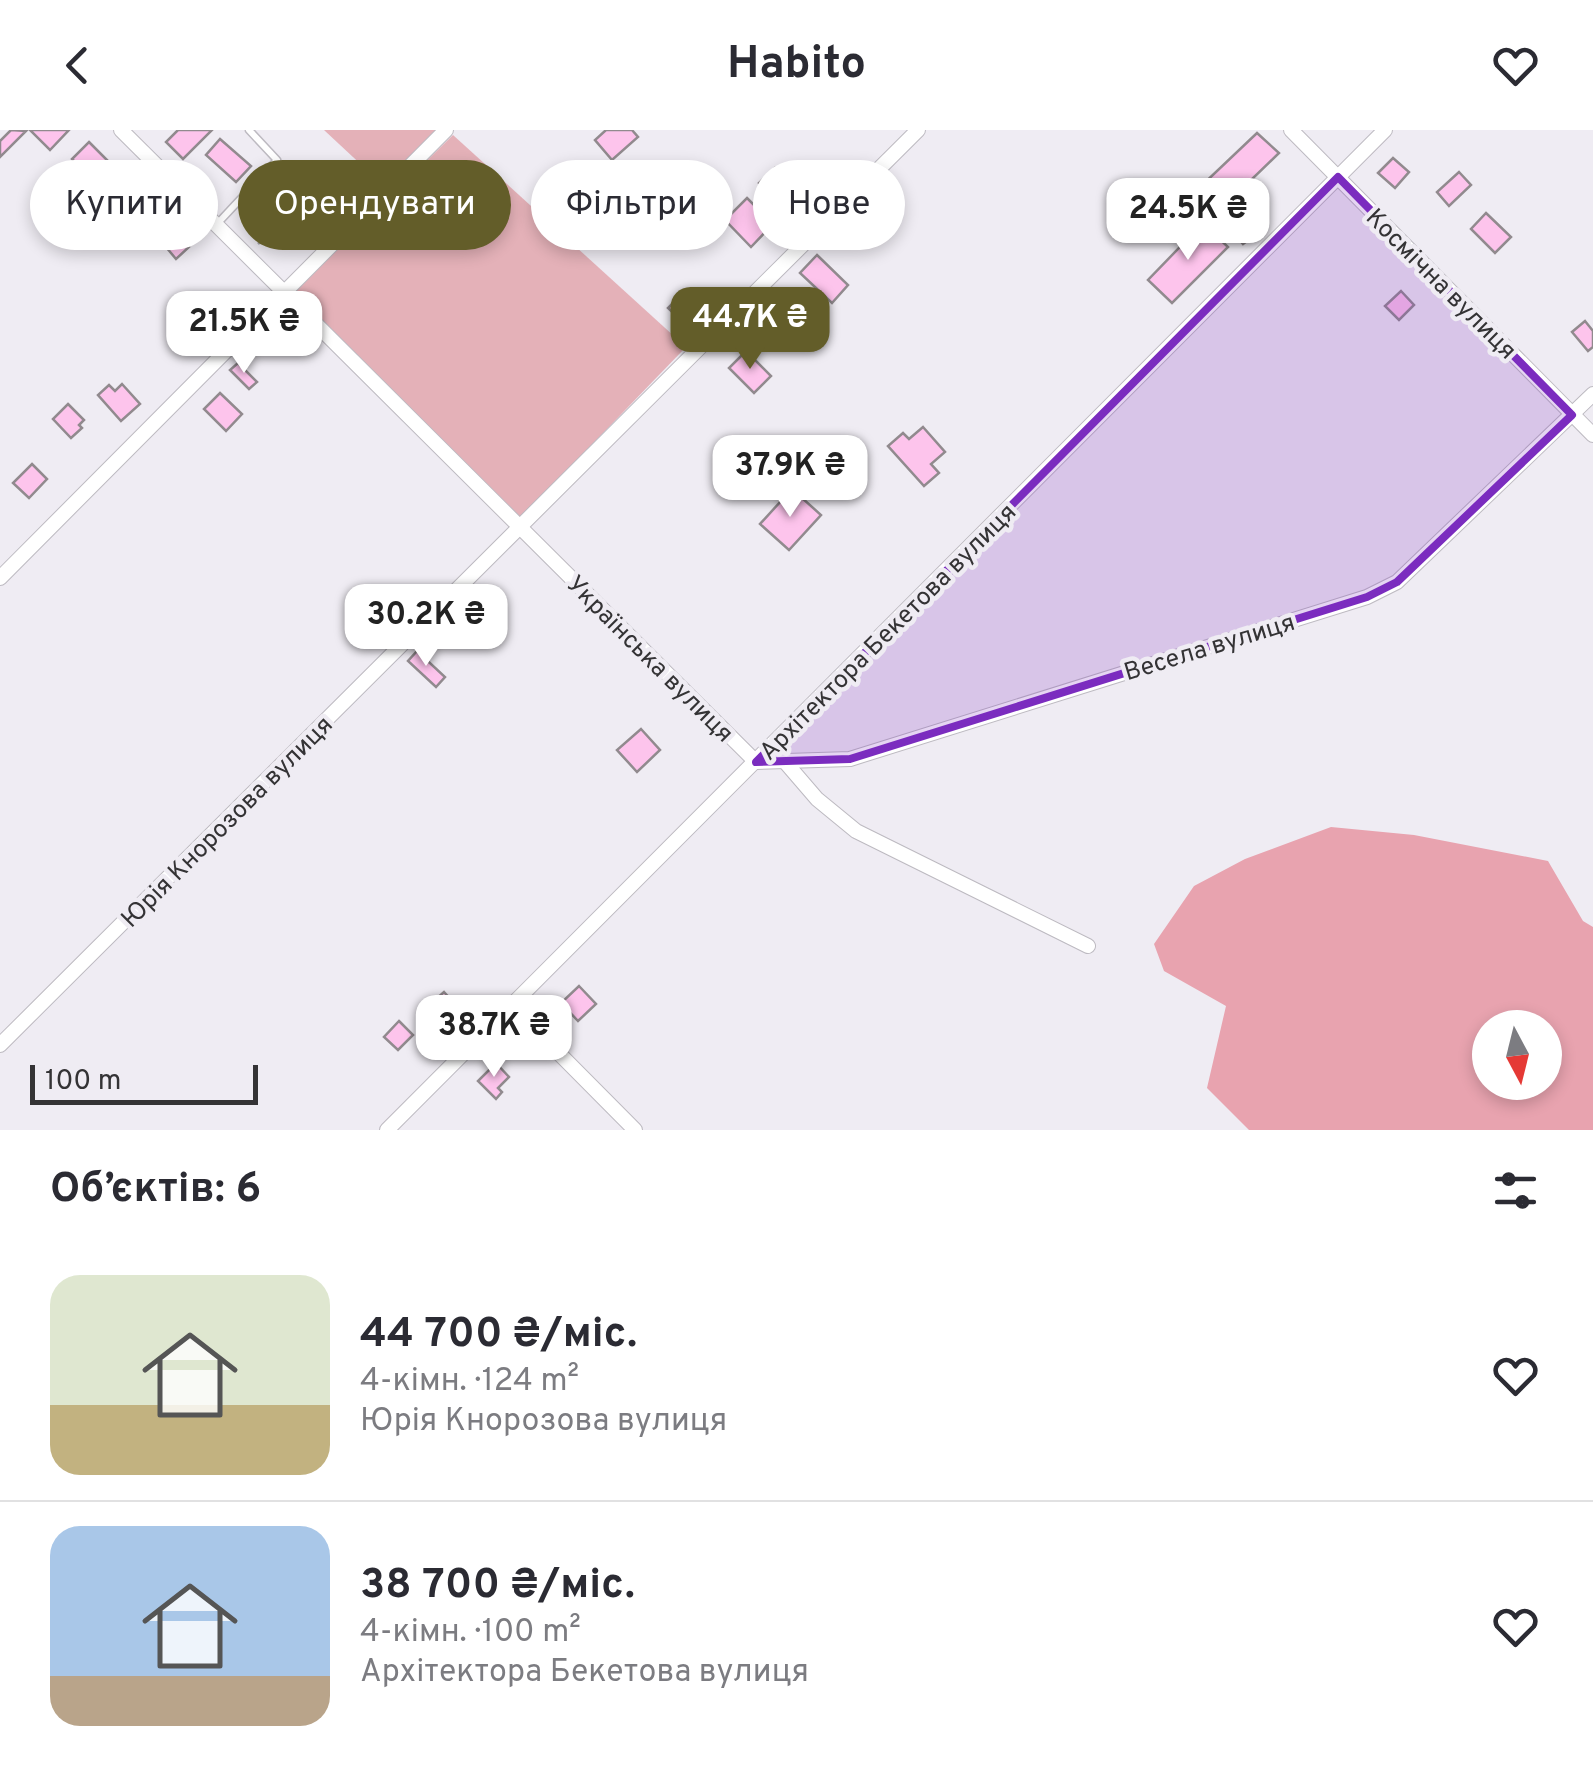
<!DOCTYPE html>
<html lang="uk">
<meta charset="utf-8">
<style>
body{margin:0;font-family:Overpass,sans-serif;background:#f2f2f3;color:#2b2b33;height:100vh;display:flex;flex-direction:column;font-size:38px;white-space:nowrap}
*{box-sizing:border-box;margin:0}
p{font-size:32px;color:#7c7c81}
.icon{flex:none;width:55px;height:55px;fill:none;stroke:currentColor;stroke-width:2;stroke-linecap:round;stroke-linejoin:round}
.map{position:relative;height:1000px;overflow:hidden}
.details{display:flex;flex-direction:column;background:#fff;flex:1}
.details>*{flex:none}
.guide{position:absolute;left:30px;top:30px;width:1000px;height:90px;display:flex;gap:20px}
.needle{width:65px;rotate:173deg}
.tools{position:absolute;left:1472px;top:880px;display:grid;gap:20px}
.tools a{display:grid;place-items:center;width:90px;height:90px;border-radius:50%;background:#fff;box-shadow:0 5px 15px #0003;font-size:50px}
.scale{position:absolute;left:30px;bottom:25px;width:228px;box-sizing:border-box;padding-left:10px;border:5px solid #343335;border-top:0;font-size:28px;line-height:35px;white-space:nowrap;color:#343335;-webkit-text-stroke:8px #efecf3;paint-order:stroke}
.price{position:absolute;translate:-50% -85px;padding:0 22px;border-radius:20px;background:#fff;color:#222;font-size:32px;line-height:65px;filter:drop-shadow(0 2px 5px #0008)}
.price::after{content:'';position:absolute;left:50%;top:60px;width:30px;height:22px;margin-left:-15px;background:inherit;clip-path:polygon(0 0,100% 0,50% 100%)}
.price.selected{background:#635d29;color:#fff}
ul{padding:0;list-style:none}
li{display:flex;align-items:center;gap:30px;height:250px;padding:0 50px}
li+li{border-top:2px solid #e1e1e2}
li span{display:grid;place-items:center;flex:none;width:280px;height:200px;border-radius:30px;color:#555}
li>.icon{margin-inline-start:auto}
span .icon{width:120px;height:120px;fill:#fffc;stroke-width:1}
li b{font-size:42px}
h2{display:flex;justify-content:space-between;align-items:center;height:120px;padding:0 50px;font-size:42px}
.chip{padding:0 35px;border-radius:45px;background:#fff;box-shadow:0 5px 15px #0003;font-size:35px;line-height:90px}
.chip.selected{background:#635d29;color:#fff}
header{display:flex;justify-content:space-between;align-items:center;height:130px;padding:0 50px;background:#fff;font-size:45px;font-weight:700}
.map>svg:first-child{display:block}
</style>
<header><svg class="icon" aria-label="back" viewBox="0 0 24 24"><path d="M15 5l-7 7 7 7"/></svg>Habito<svg class="icon" aria-label="heart" viewBox="0 0 24 24"><path d="M12 20l-8-8c-3-5 5-10 8-4 3-6 11-1 8 4z"/></svg></header>
<div class="map">
<svg width="1593" height="1000" viewBox="0 0 1593 1000">
<rect width="100%" height="100%" fill="#efecf3"/>
<g fill="#e4b1b8">
<path d="M 324,0 L 436,0 L 383,55 Z"/>
<path d="M 453,5 L 686,217 L 520,389 L 293,162 Z"/>
</g>
<path fill="#e8a3af" fill-rule="evenodd" d="M 1331,697 L 1414,705 L 1548,731 L 1583,791 L 1593,797 L 1593,1000 L 1249,1000 L 1207,958 L 1226,876 L 1164,841 L 1154,814 L 1194,756 L 1245,729 ZM 1490,898 L 1545,898 L 1545,952 L 1490,952 Z"/>
<g fill="#fdc4ec" stroke="#918a8e" stroke-width="2.5">
<path d="M 11,0 L 26,1 L 0,27 L 0,11 Z"/>
<path d="M 30,0 L 69,0 L 50,20 Z"/>
<path d="M 178,0 L 212,0 L 183,29 L 166,12 Z"/>
<path d="M 606,0 L 632,0 L 638,7 L 612,30 L 595,10 Z"/>
<path d="M 1257,3 L 1279,23 L 1220,80 L 1198,59 Z"/>
<path d="M 220,9 L 251,36 L 236,52 L 206,25 Z"/>
<path d="M 89,12 L 107,30 L 90,47 L 72,29 Z"/>
<path d="M 1393,28 L 1409,42 L 1395,58 L 1378,43 Z"/>
<path d="M 775,38 L 795,58 L 780,74 L 759,53 Z"/>
<path d="M 1459,42 L 1471,55 L 1449,76 L 1437,62 Z"/>
<path d="M 747,68 L 773,94 L 751,117 L 725,90 Z"/>
<path d="M 1486,83 L 1511,107 L 1495,123 L 1471,99 Z"/>
<path d="M 1243,92 L 1255,105 L 1243,114 L 1231,100 Z"/>
<path d="M 1203,93 L 1228,117 L 1172,173 L 1148,150 Z"/>
<path d="M 179,106 L 189,117 L 176,129 L 166,117 Z"/>
<path d="M 817,125 L 848,155 L 832,173 L 800,143 Z"/>
<path d="M 685,161 L 703,178 L 686,195 L 668,178 Z"/>
<path d="M 1401,161 L 1414,175 L 1399,190 L 1385,176 Z"/>
<path d="M 200,164 L 213,179 L 192,196 L 176,177 L 188,167 L 191,171 Z"/>
<path d="M 1585,191 L 1593,201 L 1593,217 L 1588,221 L 1572,202 Z"/>
<path d="M 746,221 L 771,246 L 754,263 L 729,238 Z"/>
<path d="M 238,233 L 257,252 L 249,259 L 230,240 Z"/>
<path d="M 122,254 L 140,274 L 121,291 L 98,265 L 109,255 L 115,261 Z"/>
<path d="M 220,263 L 242,284 L 226,301 L 204,279 Z"/>
<path d="M 68,274 L 84,290 L 79,295 L 82,298 L 71,308 L 53,289 Z"/>
<path d="M 923,297 L 945,322 L 931,334 L 939,343 L 924,356 L 888,316 L 903,303 L 909,309 Z"/>
<path d="M 32,334 L 47,349 L 29,368 L 13,353 Z"/>
<path d="M 792,359 L 821,385 L 789,420 L 760,394 Z"/>
<path d="M 417,521 L 445,547 L 436,557 L 408,531 Z"/>
<path d="M 641,599 L 660,620 L 637,642 L 617,620 Z"/>
<path d="M 579,856 L 596,874 L 578,891 L 561,873 Z"/>
<path d="M 444,862 L 463,883 L 447,897 L 428,876 Z"/>
<path d="M 399,891 L 413,905 L 398,920 L 384,907 Z"/>
<path d="M 496,933 L 509,947 L 498,958 L 502,962 L 496,969 L 478,951 Z"/>
</g>
<g fill="none" stroke-linecap="round" stroke-linejoin="round">
<g stroke="#bdbac1" stroke-width="9">
<path id="service" d="M 217,94 L 277,30 L 249,0"/>
</g>
<g stroke="#bdbac1" stroke-width="16">
<g id="minor">
<path d="M 121,0 L 756,632 L 850,629 L 1367,467 L 1397,452 L 1593,264"/>
<path d="M 1291,0 L 1593,305"/>
<path d="M 0,448 L 446,0"/>
<path d="M 786,633 L 817,669 L 856,701 L 1088,816"/>
<path d="M 512,876 L 635,1000"/>
<path d="M 0,915 L 918,0"/>
<path d="M 387,1000 L 1385,0"/>
</g>
</g>
<path stroke="#a8a6ab" stroke-width="2.5" stroke-dasharray="8 8" stroke-linecap="butt" d="M 258,114 L 273,99"/>
<use href="#service" stroke="#fff" stroke-width="6"/>
<use href="#minor" stroke="#fff" stroke-width="14"/>
</g>
<path fill="#7b2cbf" fill-opacity="0.2" stroke="#7b2cbf" stroke-width="8" stroke-linejoin="round" d="M 1338,47 L 1572,285 L 1397,452 L 1367,467 L 850,629 L 756,632 Z"/>
<g text-anchor="middle" stroke-width="9" stroke-linejoin="round" paint-order="stroke">
<g font-size="25" fill="#343335" stroke="#efecf3">
<text transform="translate(1442 153) rotate(45)" y="9">Космічна вулиця</text>
<text transform="translate(887 501) rotate(-45)" y="9">Архітектора Бекетова вулиця</text>
<text transform="translate(1209 516) rotate(-17)" y="9">Весела вулиця</text>
<text transform="translate(651 528) rotate(45)" y="9">Українська вулиця</text>
<text transform="translate(226 691) rotate(-45)" y="9">Юрія Кнорозова вулиця</text>
</g>
</g>
</svg>
<div class="tools">
<a><svg class="needle" viewBox="-14 -14 28 28"><path d="M0-13l5 13h-10z" fill="#e53935"/><path d="M0 13l5-13h-10z" fill="#7c7c81"/></svg></a>
</div>
<div class="scale">100 m</div>
<b class="price" style="left:1188px;top:133px">24.5K ₴</b>
<b class="price selected" style="left:750px;top:242px">44.7K ₴</b>
<b class="price" style="left:244px;top:246px">21.5K ₴</b>
<b class="price" style="left:790px;top:390px">37.9K ₴</b>
<b class="price" style="left:426px;top:539px">30.2K ₴</b>
<b class="price" style="left:494px;top:950px">38.7K ₴</b>
<div class="guide">
<a class="chip">Купити</a>
<a class="chip selected">Орендувати</a>
<a class="chip">Фільтри</a>
<a class="chip">Нове</a>
</div>
</div>
<section class="details">
<h2>Об’єктів: 6<svg class="icon" aria-label="filters" viewBox="0 0 24 24"><path d="M4 7h16M4 17h16"/><circle cx="9" cy="7" r="2"/><circle cx="15" cy="17" r="2"/></svg></h2>
<ul>
<li><span style="background:linear-gradient(#dfe7d0 65%,#c2b280 0)"><svg class="icon" aria-label="home" viewBox="0 0 24 24"><path d="M3 11l9-7 9 7M6 9v11h12V9"/></svg></span><div><b>44 700 ₴/міс.</b><p>4-кімн. · 124 m²</p><p>Юрія Кнорозова вулиця</p></div><svg class="icon" aria-label="heart" viewBox="0 0 24 24"><path d="M12 20l-8-8c-3-5 5-10 8-4 3-6 11-1 8 4z"/></svg></li>
<li><span style="background:linear-gradient(#a9c7e8 75%,#b9a48a 0)"><svg class="icon" aria-label="home" viewBox="0 0 24 24"><path d="M3 11l9-7 9 7M6 9v11h12V9"/></svg></span><div><b>38 700 ₴/міс.</b><p>4-кімн. · 100 m²</p><p>Архітектора Бекетова вулиця</p></div><svg class="icon" aria-label="heart" viewBox="0 0 24 24"><path d="M12 20l-8-8c-3-5 5-10 8-4 3-6 11-1 8 4z"/></svg></li>
</ul>
</section>
